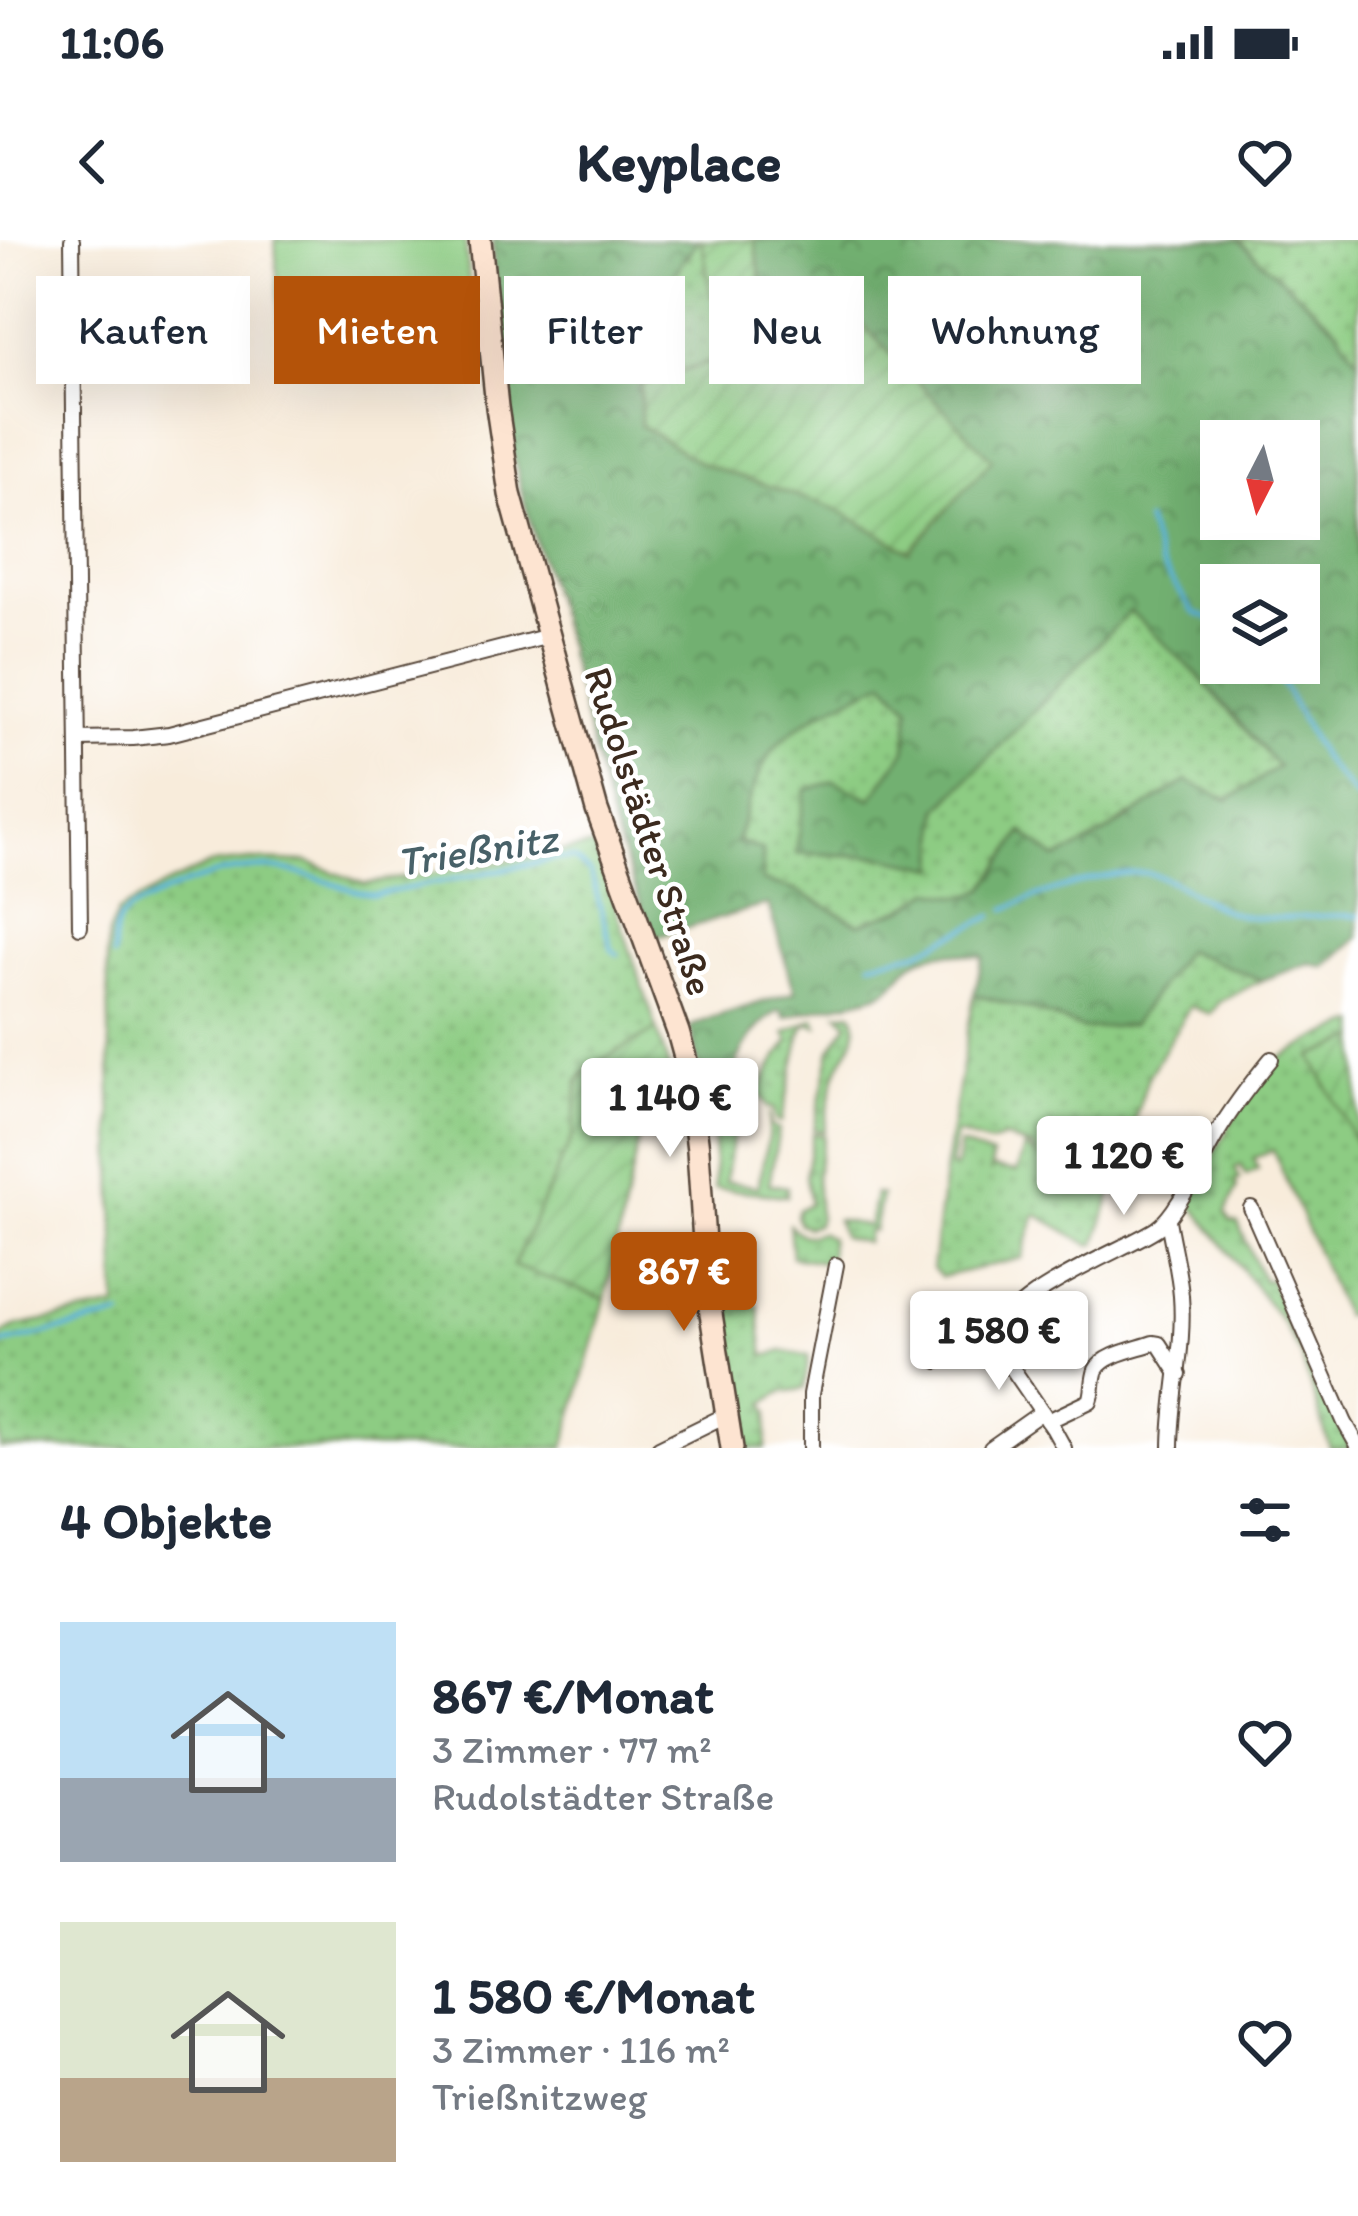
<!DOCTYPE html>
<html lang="de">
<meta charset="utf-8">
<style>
body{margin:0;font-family:Itim,sans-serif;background:#f6f6f7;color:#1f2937;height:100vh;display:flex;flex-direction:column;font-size:45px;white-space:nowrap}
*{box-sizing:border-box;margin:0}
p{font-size:39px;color:#747a83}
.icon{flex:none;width:66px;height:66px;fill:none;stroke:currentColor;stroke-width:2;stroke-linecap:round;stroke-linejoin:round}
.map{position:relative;height:1208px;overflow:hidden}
.side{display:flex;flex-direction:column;background:#fff;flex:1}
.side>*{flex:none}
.banner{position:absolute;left:36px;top:36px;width:1287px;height:108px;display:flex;gap:24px}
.needle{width:78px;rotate:186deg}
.controls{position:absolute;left:1200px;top:180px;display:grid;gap:24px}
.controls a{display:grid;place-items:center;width:120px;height:120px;border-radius:0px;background:#fff;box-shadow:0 12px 48px #0002;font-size:60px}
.price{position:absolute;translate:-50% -102px;padding:0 27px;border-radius:12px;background:#fff;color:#222;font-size:39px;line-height:78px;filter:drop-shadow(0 3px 6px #0008)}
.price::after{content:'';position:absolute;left:50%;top:72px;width:36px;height:27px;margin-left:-18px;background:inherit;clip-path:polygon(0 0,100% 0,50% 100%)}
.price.active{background:#b45309;color:#fff}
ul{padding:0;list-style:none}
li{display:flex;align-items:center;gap:36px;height:300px;padding:0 60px}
li span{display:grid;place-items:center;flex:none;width:336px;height:240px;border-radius:0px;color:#555}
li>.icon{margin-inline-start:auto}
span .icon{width:144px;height:144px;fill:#fffc;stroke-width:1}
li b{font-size:51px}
h2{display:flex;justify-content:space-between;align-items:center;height:144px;padding:0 60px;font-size:51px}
.pill{padding:0 42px;border-radius:0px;background:#fff;box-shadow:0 12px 48px #0002;font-size:42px;line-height:108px}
.pill.active{background:#b45309;color:#fff}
.status{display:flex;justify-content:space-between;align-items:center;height:84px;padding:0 60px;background:#fff;direction:ltr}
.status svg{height:33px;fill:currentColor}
header{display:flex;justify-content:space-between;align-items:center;height:156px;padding:0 60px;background:#fff;font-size:54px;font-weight:800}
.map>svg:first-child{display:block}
</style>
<div class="status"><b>11:06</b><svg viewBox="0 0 49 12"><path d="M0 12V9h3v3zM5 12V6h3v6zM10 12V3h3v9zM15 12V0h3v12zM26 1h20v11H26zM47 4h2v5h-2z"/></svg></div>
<header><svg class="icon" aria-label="back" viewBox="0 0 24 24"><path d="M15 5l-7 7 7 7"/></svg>Keyplace<svg class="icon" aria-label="heart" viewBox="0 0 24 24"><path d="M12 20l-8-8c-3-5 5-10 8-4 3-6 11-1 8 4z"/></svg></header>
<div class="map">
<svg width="1358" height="1208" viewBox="0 0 1358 1208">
<defs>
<pattern id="grass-dots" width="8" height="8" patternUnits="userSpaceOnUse" patternTransform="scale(3)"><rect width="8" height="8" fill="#8dcc83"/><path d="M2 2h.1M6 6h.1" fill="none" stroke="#7baf71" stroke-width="1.8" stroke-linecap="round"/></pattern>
<pattern id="forest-crowns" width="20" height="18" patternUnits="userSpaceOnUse" patternTransform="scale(3)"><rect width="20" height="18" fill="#72b071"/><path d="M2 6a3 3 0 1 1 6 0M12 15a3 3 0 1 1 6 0" fill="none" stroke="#5f8f5c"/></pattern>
<pattern id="garden-furrows" width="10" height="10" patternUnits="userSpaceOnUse" patternTransform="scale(3)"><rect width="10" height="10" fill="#8dcc83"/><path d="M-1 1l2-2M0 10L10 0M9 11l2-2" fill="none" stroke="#7baf71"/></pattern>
</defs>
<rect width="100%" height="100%" fill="#fff"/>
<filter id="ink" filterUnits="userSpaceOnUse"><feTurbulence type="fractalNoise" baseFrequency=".00833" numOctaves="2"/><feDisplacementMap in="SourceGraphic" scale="24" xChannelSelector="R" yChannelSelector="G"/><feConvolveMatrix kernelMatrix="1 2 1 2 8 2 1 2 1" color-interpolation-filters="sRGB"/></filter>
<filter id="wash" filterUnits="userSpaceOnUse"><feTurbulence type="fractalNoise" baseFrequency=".004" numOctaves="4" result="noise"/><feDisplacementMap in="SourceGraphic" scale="48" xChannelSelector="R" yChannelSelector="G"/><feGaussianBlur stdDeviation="2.7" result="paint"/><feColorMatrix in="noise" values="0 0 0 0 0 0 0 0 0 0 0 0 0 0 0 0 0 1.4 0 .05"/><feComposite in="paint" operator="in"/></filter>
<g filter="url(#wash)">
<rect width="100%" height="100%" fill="#f8ecdb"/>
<g fill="url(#grass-dots)" stroke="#647b50" stroke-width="3" fill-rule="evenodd">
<path d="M 698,0 L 702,0 L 711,57 L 761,40 L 772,102 L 641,145 L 639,82 Z"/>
<path d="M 1238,0 L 1358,0 L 1358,120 L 1336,88 Z"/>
<path d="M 1130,370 L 1197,434 L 1278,527 L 1229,560 L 1129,576 L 1088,606 L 1055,619 L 1023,592 L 985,649 L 965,657 L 932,651 L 906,668 L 859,684 L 797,651 L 762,641 L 737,602 C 746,572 756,527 778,504 C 807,474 848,458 885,441 L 910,467 L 907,510 L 871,559 L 834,541 L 797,613 L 878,616 L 937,627 L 939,569 Z"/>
<path d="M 595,606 L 657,789 L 587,829 L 578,841 L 573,896 L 514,1025 L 605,1059 L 564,1208 L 0,1208 L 0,1095 L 17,1086 L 117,1067 L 107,714 L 109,692 L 118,672 L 165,645 L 211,624 L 251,620 L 307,622 L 365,644 Z"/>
<path d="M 1185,709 L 1262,740 L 1220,762 L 1210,774 L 1190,766 L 1148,837 L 1096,1004 L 1090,1005 L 1036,974 L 1022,1018 L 941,1037 L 932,1029 L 945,926 L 974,755 L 1034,770 L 1084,789 L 1132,785 ZM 956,894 L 989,904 L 1001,900 L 1002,897 L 1033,908 L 1036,915 L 1024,908 L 1017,932 L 992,928 L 990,933 L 992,916 L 960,905 L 956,927 L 950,927 Z"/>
<path d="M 852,772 C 865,797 843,811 836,834 C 830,852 828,873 824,892 L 814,889 L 831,810 L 848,783 L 838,773 Z"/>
<path d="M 815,778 L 818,786 L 807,783 L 802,791 L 781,883 L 776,881 L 773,868 L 768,868 L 760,854 C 767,834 775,817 790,801 L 785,793 Z"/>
<path d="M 1358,783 L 1358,798 L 1313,818 L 1358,906 L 1358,1094 L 1350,1074 L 1344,1076 L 1273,910 L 1254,918 L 1258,929 L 1246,935 L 1241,925 L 1235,928 L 1240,939 L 1235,941 L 1237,947 L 1226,973 L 1230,981 L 1238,983 L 1263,1041 L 1269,1039 L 1295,1098 L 1300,1097 L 1351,1208 L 1330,1208 L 1301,1116 L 1283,1083 L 1208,985 L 1197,971 L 1187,964 L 1234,878 L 1271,827 L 1279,819 L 1320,797 Z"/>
<path d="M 731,872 L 748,878 L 736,877 L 725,941 L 758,947 L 768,897 L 769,873 L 771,886 L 779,890 L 769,944 L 787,947 L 787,956 L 714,948 L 714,890 L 719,879 Z"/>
<path d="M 813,893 L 824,896 L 816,935 L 819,977 L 817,984 L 807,987 L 799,984 L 796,976 L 798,970 L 810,963 L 805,937 Z"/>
<path d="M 875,954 L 881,955 L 874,991 L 868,991 L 866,1003 L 842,997 L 837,980 L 869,986 Z"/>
<path d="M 789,983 C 796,995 807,998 819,992 L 830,998 L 829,1023 L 792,1017 Z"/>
<path d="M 717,1062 L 758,1065 L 764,1116 L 783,1111 L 809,1116 L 804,1149 L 782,1152 L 765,1163 L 769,1172 L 766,1208 L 739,1208 Z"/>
</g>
<path fill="url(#forest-crowns)" stroke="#566d48" stroke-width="3" fill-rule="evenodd" d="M 492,0 L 698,0 L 639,82 L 641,186 L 700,223 L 837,269 L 909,311 L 814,125 L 772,102 L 754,0 L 1238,0 L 1336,88 L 1358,120 L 1358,697 L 1325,727 L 1310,723 L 1262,740 L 1185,710 L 1132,785 L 1084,789 L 1034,770 L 974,755 L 983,717 C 954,712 927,707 904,731 C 895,742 891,750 876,755 C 846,765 815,766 785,778 L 780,770 C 754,785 738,812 732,841 L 740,843 L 741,849 L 731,853 C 695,847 698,818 690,787 L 711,778 L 795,752 L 768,664 L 653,698 L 611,582 L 561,386 L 522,254 L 508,191 L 499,121 ZM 1221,201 L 1299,201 L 1299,279 L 1221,279 ZM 1221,345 L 1299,345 L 1299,423 L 1221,423 ZM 1130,371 L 1197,434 L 1278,527 L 1229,560 L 1187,541 C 1143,567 1102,599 1056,619 L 1023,592 L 985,649 L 965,657 L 932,651 L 906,668 L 859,684 L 797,651 L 762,641 L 763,611 L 737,601 C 746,572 757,526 778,504 C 808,474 848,459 885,441 L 910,467 L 906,510 L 871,559 L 834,541 L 806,550 L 796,613 L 878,616 L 937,628 L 939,569 Z"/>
<path fill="#8dcc83" stroke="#647b50" stroke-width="3" d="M 275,0 L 465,0 L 473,78 L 283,131 Z"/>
<g fill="url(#garden-furrows)" stroke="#647b50" stroke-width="3">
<path d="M 702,0 L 754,0 L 761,40 L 711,57 Z"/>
<path d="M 862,84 L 992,219 L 910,311 L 837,269 L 700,223 L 641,185 L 641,145 L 772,102 L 815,125 Z"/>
<path d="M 657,789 L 672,840 L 645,870 L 605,1059 L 513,1026 L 573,896 L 578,842 L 587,829 Z"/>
<path d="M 1358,798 L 1358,906 L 1312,817 Z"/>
</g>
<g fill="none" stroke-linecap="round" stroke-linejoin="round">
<g stroke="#5bb3d8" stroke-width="4.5">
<path d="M 1146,281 L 1161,326 L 1194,372 L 1221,384"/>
<path d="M 1271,423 L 1324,521 L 1358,559"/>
<path d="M 1006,669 C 1036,655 1119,626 1151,634 C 1181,641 1210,668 1236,674 C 1275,684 1318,673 1358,676"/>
<path d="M 113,717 C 114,705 113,692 119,681 C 126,670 139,666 150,660 C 190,640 239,622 284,630 C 316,635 343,650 374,655 L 555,619 L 574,619 L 591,633 L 612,710 L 618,714"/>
<path d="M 871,722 L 918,712 L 993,676"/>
<path d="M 0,1104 L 122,1076"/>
</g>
</g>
</g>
<g filter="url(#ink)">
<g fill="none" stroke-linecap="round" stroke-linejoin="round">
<g stroke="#57473a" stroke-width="18">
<g id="street">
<path d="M 72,0 L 80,687"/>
<path d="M 78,499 L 133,498 L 169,494 L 549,396"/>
<path d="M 1251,968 L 1345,1183 L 1358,1206"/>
<path d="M 1168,980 C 1172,1005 1179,1030 1181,1056 C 1185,1107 1171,1157 1171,1208"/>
<path d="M 997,1106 C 990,1060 1123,1011 1156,989 C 1178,974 1201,920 1216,895 C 1232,868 1251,843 1271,819"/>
<path d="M 938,1121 L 988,1093 L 1053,1188 L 1064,1208"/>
<path d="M 1048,1181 L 1090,1161 C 1094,1152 1092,1140 1096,1130 C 1104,1114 1137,1109 1153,1103 L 1159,1104 L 1179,1135"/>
<path d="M 659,1208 L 726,1175"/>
<path d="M 811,1208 L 811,1154 L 836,1025"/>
<path d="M 991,1208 L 1042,1172"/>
</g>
</g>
<g stroke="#57473a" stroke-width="26">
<path id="secondary" d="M 480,0 L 497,167 L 510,254 L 597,570 L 678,792 L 689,832 L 698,910 L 707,1048 L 732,1208"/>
</g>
<use href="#street" stroke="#fff" stroke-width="14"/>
<use href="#secondary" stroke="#fde4d1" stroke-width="21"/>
</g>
</g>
<g text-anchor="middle" stroke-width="9" stroke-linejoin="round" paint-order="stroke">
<g font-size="39" fill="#3b2a1e" stroke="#fff">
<text transform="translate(650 591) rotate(72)" y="14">Rudolstädter Straße</text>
</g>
<g font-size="42" font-style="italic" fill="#486168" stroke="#fff">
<text transform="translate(477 609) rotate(-9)" y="15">Trießnitz</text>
</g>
</g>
</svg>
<div class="controls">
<a><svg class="needle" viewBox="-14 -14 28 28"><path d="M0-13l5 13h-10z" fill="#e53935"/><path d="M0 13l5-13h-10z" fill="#747a83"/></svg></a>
<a><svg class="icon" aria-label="layers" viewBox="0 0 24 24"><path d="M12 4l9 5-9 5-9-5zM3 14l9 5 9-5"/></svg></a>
</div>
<b class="price" style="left:670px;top:920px">1 140 €</b>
<b class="price" style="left:1124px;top:978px">1 120 €</b>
<b class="price active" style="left:684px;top:1094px">867 €</b>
<b class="price" style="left:999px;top:1153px">1 580 €</b>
<div class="banner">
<a class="pill">Kaufen</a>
<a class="pill active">Mieten</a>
<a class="pill">Filter</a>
<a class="pill">Neu</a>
<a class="pill">Wohnung</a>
</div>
</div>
<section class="side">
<h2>4 Objekte<svg class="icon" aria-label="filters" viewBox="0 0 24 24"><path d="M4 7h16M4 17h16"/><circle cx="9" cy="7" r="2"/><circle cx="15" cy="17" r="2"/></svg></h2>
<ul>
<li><span style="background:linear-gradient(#bfe0f5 65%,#9aa5b1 0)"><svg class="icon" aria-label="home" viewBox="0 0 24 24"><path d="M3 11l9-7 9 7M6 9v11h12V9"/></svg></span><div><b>867 €/Monat</b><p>3 Zimmer · 77 m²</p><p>Rudolstädter Straße</p></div><svg class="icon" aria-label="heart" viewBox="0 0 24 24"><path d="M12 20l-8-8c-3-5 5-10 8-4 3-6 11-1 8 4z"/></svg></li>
<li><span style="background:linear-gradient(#dfe7d0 65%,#b9a48a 0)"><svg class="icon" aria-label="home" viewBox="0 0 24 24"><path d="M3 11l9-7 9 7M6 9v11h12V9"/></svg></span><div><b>1 580 €/Monat</b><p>3 Zimmer · 116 m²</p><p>Trießnitzweg</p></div><svg class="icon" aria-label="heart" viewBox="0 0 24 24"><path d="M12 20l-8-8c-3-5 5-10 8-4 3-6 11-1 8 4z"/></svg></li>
</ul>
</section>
